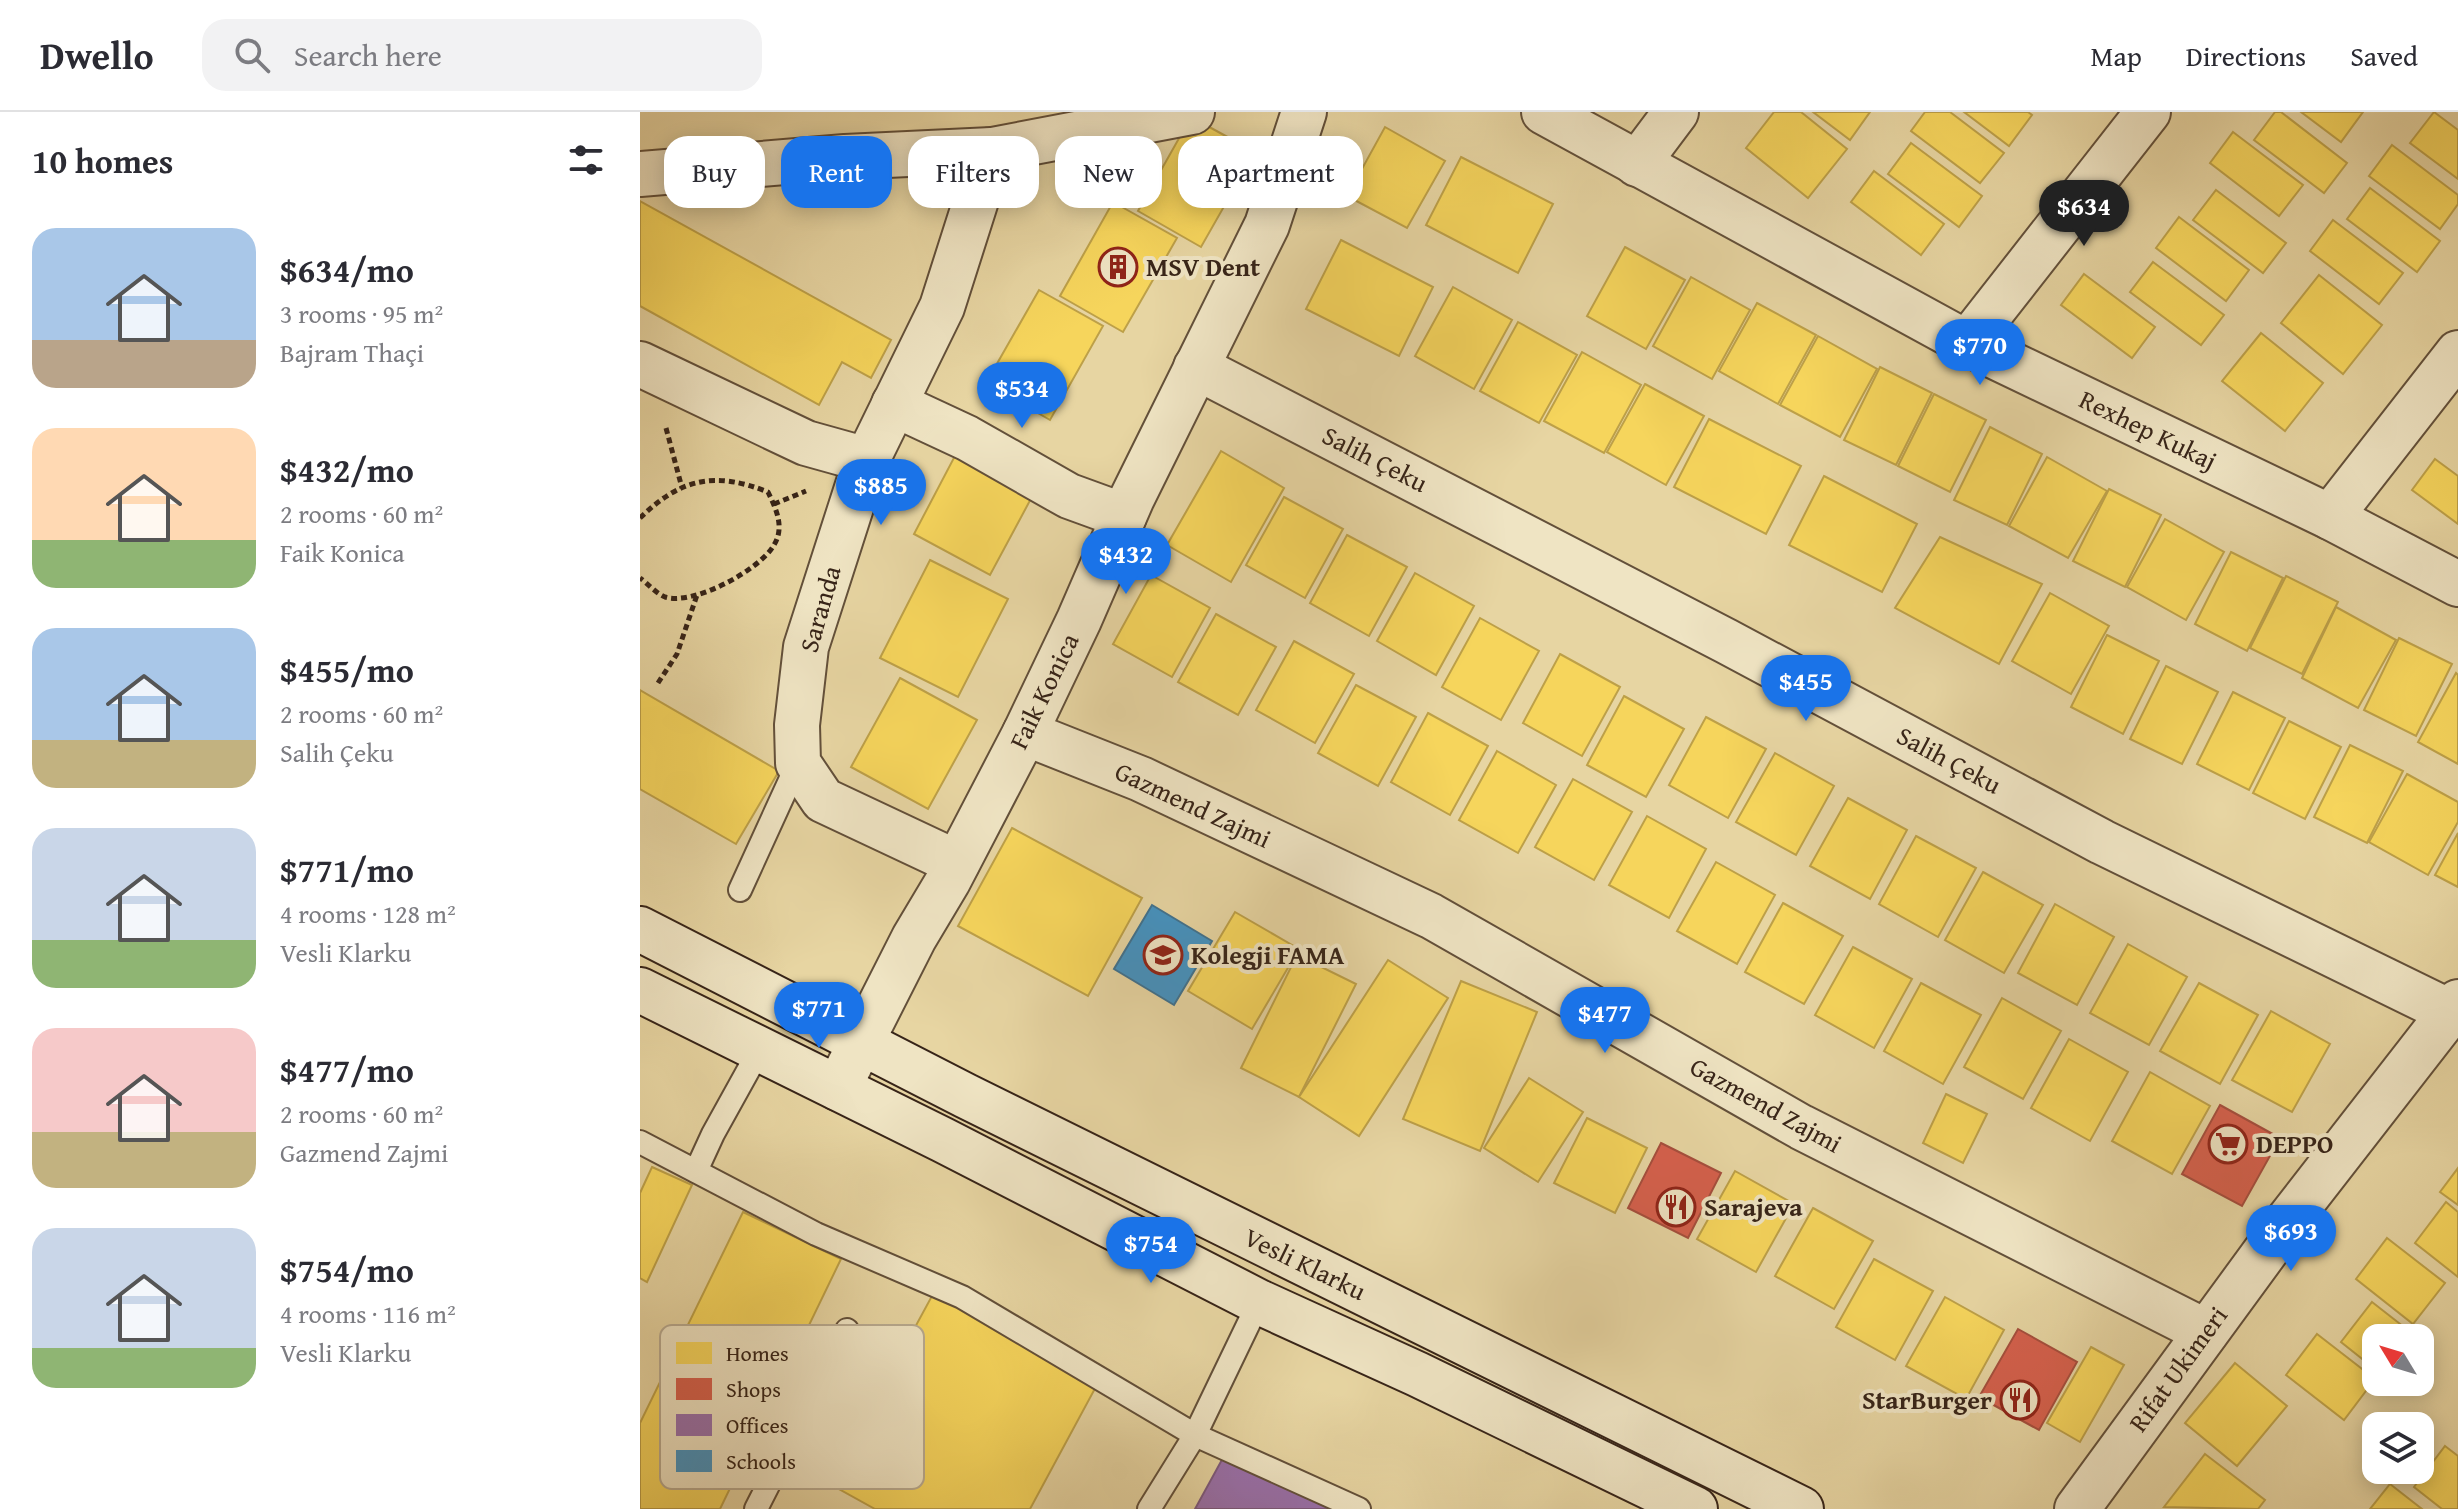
<!DOCTYPE html>
<meta charset="utf-8">
<style>
body{margin:0;font-family:"Gentium Book Plus",serif;background:#f2f2f3;color:#2b2b33;height:100vh;display:flex;flex-direction:column;font-size:30px;white-space:nowrap}
*{box-sizing:border-box;margin:0}
p{font-size:26px;color:#7c7c81}
.icon{flex:none;width:44px;height:44px;fill:none;stroke:currentColor;stroke-width:2;stroke-linecap:round;stroke-linejoin:round}
.map{position:relative;flex:1;overflow:hidden}
.sheet{display:flex;flex-direction:column;background:#fff;width:640px}
.sheet>*{flex:none}
.banner{position:absolute;left:24px;top:24px;width:760px;height:72px;display:flex;gap:16px}
.needle{width:52px;rotate:308deg}
.buttons{position:absolute;left:1722px;top:1212px;display:grid;gap:16px}
.buttons a{display:grid;place-items:center;width:72px;height:72px;border-radius:16px;background:#fff;box-shadow:0 4px 20px #0003;font-size:40px}
.price{position:absolute;translate:-50% -68px;padding:0 18px;border-radius:28px;background:#1a73e8;color:#fff;font-size:26px;line-height:52px;filter:drop-shadow(0 2px 4px #0008)}
.price::after{content:'';position:absolute;left:50%;top:48px;width:24px;height:18px;margin-left:-12px;background:inherit;clip-path:polygon(0 0,100% 0,50% 100%)}
.price.active{background:#222;color:#fff}
ul{padding:0;list-style:none}
li{display:flex;align-items:center;gap:24px;height:200px;padding:0 32px}
li span{display:grid;place-items:center;flex:none;width:224px;height:160px;border-radius:24px;color:#555}
li>.icon{margin-inline-start:auto}
span .icon{width:96px;height:96px;fill:#fffc;stroke-width:1}
li b{font-size:34px}
h2{display:flex;justify-content:space-between;align-items:center;height:96px;padding:0 32px;font-size:34px}
.chip{padding:0 28px;border-radius:24px;background:#fff;box-shadow:0 4px 20px #0003;font-size:28px;line-height:72px}
.chip.active{background:#1a73e8;color:#fff}
header{display:flex;align-items:center;gap:48px;box-sizing:border-box;height:112px;padding:0 40px;background:#fff;border-bottom:2px solid #e1e1e2}
header strong{font-size:38px}
nav{display:flex;gap:44px;margin-inline-start:auto;font-size:28px}
.search{width:560px;height:72px;background:#f2f2f3;display:flex;align-items:center;gap:20px;box-sizing:border-box;padding:0 28px;border-radius:24px;color:#7c7c81;font-size:30px}
main{display:flex;flex:1;min-height:0}
.map>svg:first-child{display:block}
</style>
<header>
<strong>Dwello</strong>
<div class="search"><svg class="icon" aria-label="search" viewBox="0 0 24 24"><circle cx="10" cy="10" r="6"/><path d="M15 15l6 6"/></svg>Search here</div>
<nav><a>Map</a><a>Directions</a><a>Saved</a></nav>
</header>
<main>
<section class="sheet">
<h2>10 homes<svg class="icon" aria-label="filters" viewBox="0 0 24 24"><path d="M4 7h16M4 17h16"/><circle cx="9" cy="7" r="2"/><circle cx="15" cy="17" r="2"/></svg></h2>
<ul>
<li><span style="background:linear-gradient(#a9c7e8 70%,#b9a48a 0)"><svg class="icon" aria-label="home" viewBox="0 0 24 24"><path d="M3 11l9-7 9 7M6 9v11h12V9"/></svg></span><div><b>$634/mo</b><p>3 rooms · 95 m²</p><p>Bajram Thaçi</p></div></li>
<li><span style="background:linear-gradient(#ffd9b3 70%,#8fb573 0)"><svg class="icon" aria-label="home" viewBox="0 0 24 24"><path d="M3 11l9-7 9 7M6 9v11h12V9"/></svg></span><div><b>$432/mo</b><p>2 rooms · 60 m²</p><p>Faik Konica</p></div></li>
<li><span style="background:linear-gradient(#a9c7e8 70%,#c2b280 0)"><svg class="icon" aria-label="home" viewBox="0 0 24 24"><path d="M3 11l9-7 9 7M6 9v11h12V9"/></svg></span><div><b>$455/mo</b><p>2 rooms · 60 m²</p><p>Salih Çeku</p></div></li>
<li><span style="background:linear-gradient(#c9d6e8 70%,#8fb573 0)"><svg class="icon" aria-label="home" viewBox="0 0 24 24"><path d="M3 11l9-7 9 7M6 9v11h12V9"/></svg></span><div><b>$771/mo</b><p>4 rooms · 128 m²</p><p>Vesli Klarku</p></div></li>
<li><span style="background:linear-gradient(#f6c9c9 65%,#c2b280 0)"><svg class="icon" aria-label="home" viewBox="0 0 24 24"><path d="M3 11l9-7 9 7M6 9v11h12V9"/></svg></span><div><b>$477/mo</b><p>2 rooms · 60 m²</p><p>Gazmend Zajmi</p></div></li>
<li><span style="background:linear-gradient(#c9d6e8 75%,#8fb573 0)"><svg class="icon" aria-label="home" viewBox="0 0 24 24"><path d="M3 11l9-7 9 7M6 9v11h12V9"/></svg></span><div><b>$754/mo</b><p>4 rooms · 116 m²</p><p>Vesli Klarku</p></div></li>
</ul>
</section>
<div class="map">
<svg width="1818" height="1397" viewBox="0 0 1818 1397">
<rect width="100%" height="100%" fill="#e7d5a2"/>
<filter id="stains"><feTurbulence type="fractalNoise" baseFrequency=".0025" numOctaves="4"/><feColorMatrix values="0 0 0 0 .2 0 0 0 0 .09 0 0 0 0 .02 0 0 0 .5 -.17"/></filter>
<radialGradient id="worn" r=".72"><stop offset=".6" stop-color="#630" stop-opacity="0"/><stop offset="1" stop-color="#630" stop-opacity=".3"/></radialGradient>
<g fill="#f6d55c" stroke="#bda048" stroke-width="2">
<path d="M 1134,0 L 1161,0 L 1207,37 L 1168,86 L 1106,36 Z"/>
<path d="M 1173,0 L 1230,0 L 1210,28 Z"/>
<path d="M 1285,0 L 1310,0 L 1364,41 L 1340,71 L 1271,19 Z"/>
<path d="M 1324,0 L 1388,0 L 1392,3 L 1369,34 Z"/>
<path d="M 1635,0 L 1641,0 L 1707,51 L 1684,81 L 1614,28 Z"/>
<path d="M 1661,0 L 1723,0 L 1701,30 Z"/>
<path d="M 1794,0 L 1818,18 L 1818,67 L 1770,31 Z"/>
<path d="M 551,5 L 615,40 L 561,135 L 498,99 Z"/>
<path d="M 745,15 L 805,49 L 767,116 L 707,84 Z"/>
<path d="M 1593,20 L 1663,73 L 1639,104 L 1570,51 Z"/>
<path d="M 1271,31 L 1342,84 L 1319,115 L 1248,62 Z"/>
<path d="M 1752,33 L 1818,83 L 1818,92 L 1800,117 L 1729,64 Z"/>
<path d="M 821,45 L 913,92 L 878,161 L 786,113 Z"/>
<path d="M 1234,59 L 1304,112 L 1281,143 L 1211,90 Z"/>
<path d="M 1730,76 L 1800,129 L 1777,160 L 1707,107 Z"/>
<path d="M 1576,78 L 1646,131 L 1623,161 L 1553,108 Z"/>
<path d="M 0,89 L 251,228 L 231,266 L 202,250 L 179,293 L 0,194 Z"/>
<path d="M 473,90 L 537,126 L 483,220 L 420,184 Z"/>
<path d="M 1539,105 L 1609,158 L 1586,189 L 1516,136 Z"/>
<path d="M 1693,108 L 1763,161 L 1739,192 L 1670,139 Z"/>
<path d="M 701,128 L 793,175 L 759,244 L 666,197 Z"/>
<path d="M 985,135 L 1045,168 L 1006,237 L 947,204 Z"/>
<path d="M 1513,150 L 1584,203 L 1561,233 L 1490,180 Z"/>
<path d="M 1444,162 L 1515,215 L 1492,246 L 1421,193 Z"/>
<path d="M 1679,163 L 1742,213 L 1703,262 L 1641,211 Z"/>
<path d="M 1051,165 L 1110,198 L 1072,267 L 1013,234 Z"/>
<path d="M 813,175 L 872,208 L 834,277 L 775,244 Z"/>
<path d="M 399,178 L 463,214 L 410,308 L 346,271 Z"/>
<path d="M 1117,191 L 1176,223 L 1138,292 L 1079,259 Z"/>
<path d="M 878,210 L 937,243 L 899,311 L 840,279 Z"/>
<path d="M 1621,221 L 1683,271 L 1645,319 L 1582,269 Z"/>
<path d="M 1178,224 L 1237,257 L 1200,325 L 1140,293 Z"/>
<path d="M 942,240 L 1001,273 L 964,341 L 904,309 Z"/>
<path d="M 1240,255 L 1292,281 L 1256,353 L 1204,328 Z"/>
<path d="M 1005,272 L 1064,304 L 1026,373 L 967,340 Z"/>
<path d="M 1294,282 L 1346,308 L 1310,380 L 1258,354 Z"/>
<path d="M 1069,307 L 1161,354 L 1126,422 L 1034,375 Z"/>
<path d="M 1350,315 L 1402,342 L 1367,413 L 1314,388 Z"/>
<path d="M 581,339 L 644,376 L 591,470 L 527,433 Z"/>
<path d="M 317,340 L 394,381 L 350,463 L 274,422 Z"/>
<path d="M 1407,345 L 1467,379 L 1428,446 L 1369,414 Z"/>
<path d="M 1795,347 L 1818,364 L 1818,412 L 1772,378 Z"/>
<path d="M 1184,364 L 1277,412 L 1242,480 L 1149,433 Z"/>
<path d="M 1469,377 L 1521,403 L 1485,475 L 1433,449 Z"/>
<path d="M 644,385 L 703,417 L 665,486 L 606,453 Z"/>
<path d="M 1525,407 L 1584,440 L 1546,508 L 1487,475 Z"/>
<path d="M 707,423 L 767,455 L 729,524 L 670,491 Z"/>
<path d="M 1300,425 L 1402,472 L 1359,552 L 1255,496 Z"/>
<path d="M 1591,440 L 1643,466 L 1607,539 L 1555,512 Z"/>
<path d="M 290,448 L 368,487 L 318,585 L 240,546 Z"/>
<path d="M 775,461 L 834,494 L 796,563 L 737,529 Z"/>
<path d="M 511,463 L 570,496 L 532,565 L 473,532 Z"/>
<path d="M 1646,464 L 1698,490 L 1662,562 L 1610,536 Z"/>
<path d="M 1410,481 L 1469,514 L 1431,582 L 1372,549 Z"/>
<path d="M 1696,495 L 1756,528 L 1718,596 L 1662,566 Z"/>
<path d="M 576,502 L 636,535 L 598,603 L 538,570 Z"/>
<path d="M 840,506 L 899,539 L 861,608 L 802,575 Z"/>
<path d="M 1467,523 L 1519,549 L 1483,622 L 1431,595 Z"/>
<path d="M 1759,526 L 1812,552 L 1776,624 L 1724,598 Z"/>
<path d="M 654,529 L 714,562 L 675,631 L 616,598 Z"/>
<path d="M 920,542 L 980,575 L 942,644 L 883,611 Z"/>
<path d="M 1526,554 L 1578,580 L 1542,652 L 1490,627 Z"/>
<path d="M 1816,561 L 1818,563 L 1818,652 L 1778,630 Z"/>
<path d="M 260,566 L 337,608 L 288,697 L 211,655 Z"/>
<path d="M 716,573 L 776,605 L 738,674 L 678,641 Z"/>
<path d="M 0,578 L 139,659 L 96,732 L 0,677 Z"/>
<path d="M 1593,580 L 1645,606 L 1609,678 L 1557,652 Z"/>
<path d="M 984,584 L 1044,617 L 1006,685 L 947,653 Z"/>
<path d="M 788,601 L 848,634 L 810,703 L 751,670 Z"/>
<path d="M 1066,605 L 1126,637 L 1088,706 L 1029,673 Z"/>
<path d="M 1649,609 L 1701,635 L 1665,707 L 1613,681 Z"/>
<path d="M 1710,633 L 1763,659 L 1727,731 L 1674,705 Z"/>
<path d="M 857,639 L 916,673 L 878,741 L 819,708 Z"/>
<path d="M 1135,641 L 1194,674 L 1156,743 L 1096,710 Z"/>
<path d="M 1767,662 L 1818,690 L 1818,710 L 1788,763 L 1729,730 Z"/>
<path d="M 933,667 L 992,700 L 954,768 L 895,735 Z"/>
<path d="M 1208,686 L 1267,718 L 1230,787 L 1170,754 Z"/>
<path d="M 1007,704 L 1066,737 L 1029,806 L 969,773 Z"/>
<path d="M 372,716 L 502,786 L 448,884 L 318,814 Z"/>
<path d="M 1818,721 L 1818,775 L 1795,763 Z"/>
<path d="M 1276,724 L 1336,756 L 1298,825 L 1239,792 Z"/>
<path d="M 1076,750 L 1135,783 L 1097,852 L 1037,819 Z"/>
<path d="M 1343,760 L 1403,793 L 1364,861 L 1305,828 Z"/>
<path d="M 1143,791 L 1203,824 L 1164,892 L 1105,860 Z"/>
<path d="M 1415,792 L 1474,825 L 1437,893 L 1378,861 Z"/>
<path d="M 595,800 L 659,837 L 612,917 L 548,879 Z"/>
<path d="M 1488,832 L 1547,865 L 1509,933 L 1450,901 Z"/>
<path d="M 1213,835 L 1272,867 L 1234,936 L 1175,903 Z"/>
<path d="M 657,843 L 716,872 L 659,985 L 601,956 Z"/>
<path d="M 748,848 L 808,886 L 719,1024 L 659,985 Z"/>
<path d="M 821,869 L 897,900 L 840,1039 L 763,1007 Z"/>
<path d="M 1281,871 L 1341,903 L 1303,972 L 1244,939 Z"/>
<path d="M 1559,871 L 1618,903 L 1580,972 L 1520,939 Z"/>
<path d="M 1362,886 L 1421,919 L 1383,987 L 1324,955 Z"/>
<path d="M 1631,899 L 1690,932 L 1652,1000 L 1592,968 Z"/>
<path d="M 1429,927 L 1488,960 L 1450,1029 L 1391,996 Z"/>
<path d="M 1510,960 L 1570,994 L 1532,1062 L 1472,1029 Z"/>
<path d="M 889,966 L 943,1000 L 898,1070 L 844,1036 Z"/>
<path d="M 1306,982 L 1347,1002 L 1323,1051 L 1283,1031 Z"/>
<path d="M 947,1006 L 1007,1036 L 975,1101 L 914,1071 Z"/>
<path d="M 12,1055 L 52,1073 L 7,1170 L 0,1166 L 0,1081 Z"/>
<path d="M 1818,1056 L 1818,1093 L 1800,1080 Z"/>
<path d="M 1095,1059 L 1154,1092 L 1116,1160 L 1057,1127 Z"/>
<path d="M 1806,1090 L 1818,1100 L 1818,1165 L 1775,1131 Z"/>
<path d="M 1173,1096 L 1233,1129 L 1194,1197 L 1135,1164 Z"/>
<path d="M 103,1100 L 201,1147 L 80,1397 L 0,1397 L 0,1311 Z"/>
<path d="M 1747,1126 L 1805,1171 L 1773,1212 L 1716,1167 Z"/>
<path d="M 1234,1147 L 1293,1179 L 1255,1248 L 1196,1215 Z"/>
<path d="M 293,1182 L 458,1271 L 390,1397 L 235,1397 L 190,1372 Z"/>
<path d="M 1305,1185 L 1364,1218 L 1326,1287 L 1266,1254 Z"/>
<path d="M 1732,1190 L 1778,1226 L 1736,1226 L 1736,1258 L 1701,1230 Z"/>
<path d="M 1677,1222 L 1735,1267 L 1704,1308 L 1646,1263 Z"/>
<path d="M 1451,1235 L 1484,1253 L 1440,1330 L 1407,1311 Z"/>
<path d="M 1595,1251 L 1647,1294 L 1597,1354 L 1545,1311 Z"/>
<path d="M 1805,1334 L 1818,1344 L 1818,1397 L 1802,1397 L 1774,1375 Z"/>
<path d="M 1565,1342 L 1625,1388 L 1618,1397 L 1524,1395 Z"/>
<path d="M 1750,1372 L 1782,1397 L 1730,1397 Z"/>
</g>
<g fill="#d6604d" stroke="#a64e3d" stroke-width="2">
<path d="M 1580,993 L 1640,1026 L 1602,1094 L 1542,1062 Z"/>
<path d="M 1021,1031 L 1081,1061 L 1048,1126 L 988,1096 Z"/>
<path d="M 1378,1217 L 1437,1250 L 1399,1318 L 1339,1285 Z"/>
</g>
<path fill="#9970ab" stroke="#7c597f" stroke-width="2" d="M 584,1344 L 692,1397 L 555,1397 Z"/>
<path fill="#4393c3" stroke="#3f7290" stroke-width="2" d="M 512,793 L 572,829 L 534,893 L 474,857 Z"/>
<g fill="none" stroke-linecap="round" stroke-linejoin="round">
<g stroke="#63503a" stroke-width="26">
<g id="lane">
<path d="M 100,778 L 158,651"/>
<path d="M 0,1030 L 176,1122 L 322,1185 L 555,1323 L 719,1397"/>
<path d="M 56,1059 L 73,1022 L 120,937"/>
<path d="M 116,1397 L 207,1218"/>
<path d="M 509,1397 L 555,1323 L 619,1190"/>
</g>
</g>
<g stroke="#63503a" stroke-width="48">
<g id="street">
<path d="M 904,0 L 1327,231 L 1690,405 L 1818,472"/>
<path d="M 997,52 L 1036,0"/>
<path d="M 0,62 L 205,45 L 352,38 L 552,0"/>
<path d="M 1327,231 L 1508,0"/>
<path d="M 0,252 L 166,331 L 227,348"/>
<path d="M 556,255 L 1086,529 L 1462,730 L 1810,900"/>
<path d="M 254,292 L 327,326 L 429,384 L 484,404"/>
<path d="M 1690,405 L 1818,241"/>
<path d="M 385,621 L 501,667 L 791,804 L 1161,1015 L 1566,1220"/>
<path d="M 317,751 L 183,688 L 158,651 L 157,613 L 166,535 L 220,367 L 227,348 L 302,195 L 352,38"/>
<path d="M 198,976 L 274,826 L 308,769 L 385,621 L 439,508 L 492,386 L 627,113 L 664,0"/>
<path d="M 1437,1397 L 1650,1106 L 1818,890"/>
</g>
</g>
<g stroke="#372418" stroke-width="48">
<g id="secondary">
<path d="M 0,817 L 326,984 L 1161,1397"/>
<path d="M 0,878 L 303,1028 L 619,1190 L 777,1262 L 1055,1397"/>
</g>
</g>
<g stroke="#372418" stroke-width="5" stroke-dasharray="6 4" stroke-linecap="butt">
<path d="M 26,316 L 42,376"/>
<path d="M 134,392 L 166,379"/>
<path d="M 0,406 C 41,366 75,359 128,380 C 136,397 145,415 134,433 C 120,458 53,494 25,485 C 17,482 7,471 0,466"/>
<path d="M 18,571 L 37,542 L 57,483"/>
</g>
<use href="#lane" stroke="#efe4c3" stroke-width="22"/>
<use href="#street" stroke="#efe4c3" stroke-width="44"/>
<use href="#secondary" stroke="#efe4c3" stroke-width="44"/>
</g>
<defs>
<g id="building-ring" transform="scale(2)"><circle r="9.5" fill="#efe4c3" stroke="#8f2418" stroke-width="1.5"/><path d="M-4-6H4V6H1V3H-1V6H-4ZM-2.5-4.3h1.7v1.8h-1.7ZM.8-4.3h1.7v1.8H.8ZM-2.5-1h1.7V.8h-1.7ZM.8-1h1.7V.8H.8Z" fill="#8f2418"/></g>
<g id="university-ring" transform="scale(2)"><circle r="9.5" fill="#efe4c3" stroke="#8f2418" stroke-width="1.5"/><path d="M0-5L7-2L0 1L-7-2ZM-4 1L0 2.5L4 1V4Q0 6-4 4Z" fill="#8f2418"/></g>
<g id="supermarket-ring" transform="scale(2)"><circle r="9.5" fill="#efe4c3" stroke="#8f2418" stroke-width="1.5"/><path d="M-6-5.5h2.5l.6 2H6L4.5 2H-2.5L-4.4-4H-6ZM-1.5 3.2a1.3 1.3 0 1 0 .1 0ZM3 3.2a1.3 1.3 0 1 0 .1 0Z" fill="#8f2418"/></g>
<g id="restaurant-ring" transform="scale(2)"><circle r="9.5" fill="#efe4c3" stroke="#8f2418" stroke-width="1.5"/><path d="M-5-6h1v4h1v-4h1v4h1v-4h1v5L-1.5 .5V6h-2V.5L-5-1ZM5-6V6H3V1.5H1.5Q1.5-4 5-6Z" fill="#8f2418"/></g>
</defs>
<g fill-rule="evenodd">
<use href="#building-ring" x="478" y="155"/>
<use href="#university-ring" x="523" y="843"/>
<use href="#supermarket-ring" x="1588" y="1032"/>
<use href="#restaurant-ring" x="1036" y="1095"/>
<use href="#restaurant-ring" x="1380" y="1288"/>
</g>
<g text-anchor="middle" stroke-width="8" stroke-linejoin="round" paint-order="stroke">
<g font-size="26" font-weight="bold" fill="#372418" stroke="#efe4c3" text-anchor="start">
<text x="506" y="164">MSV Dent</text>
<text x="551" y="852">Kolegji FAMA</text>
<text x="1616" y="1041">DEPPO</text>
<text x="1064" y="1104">Sarajeva</text>
<text x="1352" y="1297" text-anchor="end">StarBurger</text>
</g>
<g font-size="26" fill="#372418" stroke="#efe4c3">
<text transform="translate(1508 318) rotate(26)" y="9">Rexhep Kukaj</text>
<text transform="translate(735 347) rotate(27)" y="9">Salih Çeku</text>
<text transform="translate(180 497) rotate(-74)" y="9">Saranda</text>
<text transform="translate(404 579) rotate(-64)" y="9">Faik Konica</text>
<text transform="translate(1309 648) rotate(28)" y="9">Salih Çeku</text>
<text transform="translate(553 693) rotate(25)" y="9">Gazmend Zajmi</text>
<text transform="translate(1126 993) rotate(29)" y="9">Gazmend Zajmi</text>
<text transform="translate(665 1152) rotate(26)" y="9">Vesli Klarku</text>
<text transform="translate(1538 1257) rotate(-54)" y="9">Rifat Ukimeri</text>
</g>
</g>
<rect x="20" y="1213" width="264" height="164" rx="12" fill="#efe4c3" stroke="#b8aa90" stroke-width="2"/>
<rect x="36" y="1230" width="36" height="22" fill="#f6d55c"/>
<rect x="36" y="1266" width="36" height="22" fill="#d6604d"/>
<rect x="36" y="1302" width="36" height="22" fill="#9970ab"/>
<rect x="36" y="1338" width="36" height="22" fill="#4393c3"/>
<g font-size="22" fill="#372418">
<text x="86" y="1249">Homes</text>
<text x="86" y="1285">Shops</text>
<text x="86" y="1321">Offices</text>
<text x="86" y="1357">Schools</text>
</g>
<rect width="100%" height="100%" filter="url(#stains)"/>
<rect width="100%" height="100%" fill="url(#worn)"/>
</svg>
<div class="buttons">
<a><svg class="needle" viewBox="-14 -14 28 28"><path d="M0-13l5 13h-10z" fill="#e53935"/><path d="M0 13l5-13h-10z" fill="#7c7c81"/></svg></a>
<a><svg class="icon" aria-label="layers" viewBox="0 0 24 24"><path d="M12 4l9 5-9 5-9-5zM3 14l9 5 9-5"/></svg></a>
</div>
<b class="price active" style="left:1444px;top:136px">$634</b>
<b class="price" style="left:1340px;top:275px">$770</b>
<b class="price" style="left:382px;top:318px">$534</b>
<b class="price" style="left:241px;top:415px">$885</b>
<b class="price" style="left:486px;top:484px">$432</b>
<b class="price" style="left:1166px;top:611px">$455</b>
<b class="price" style="left:179px;top:938px">$771</b>
<b class="price" style="left:965px;top:943px">$477</b>
<b class="price" style="left:1651px;top:1161px">$693</b>
<b class="price" style="left:511px;top:1173px">$754</b>
<div class="banner">
<a class="chip">Buy</a>
<a class="chip active">Rent</a>
<a class="chip">Filters</a>
<a class="chip">New</a>
<a class="chip">Apartment</a>
</div>
</div>
</main>
